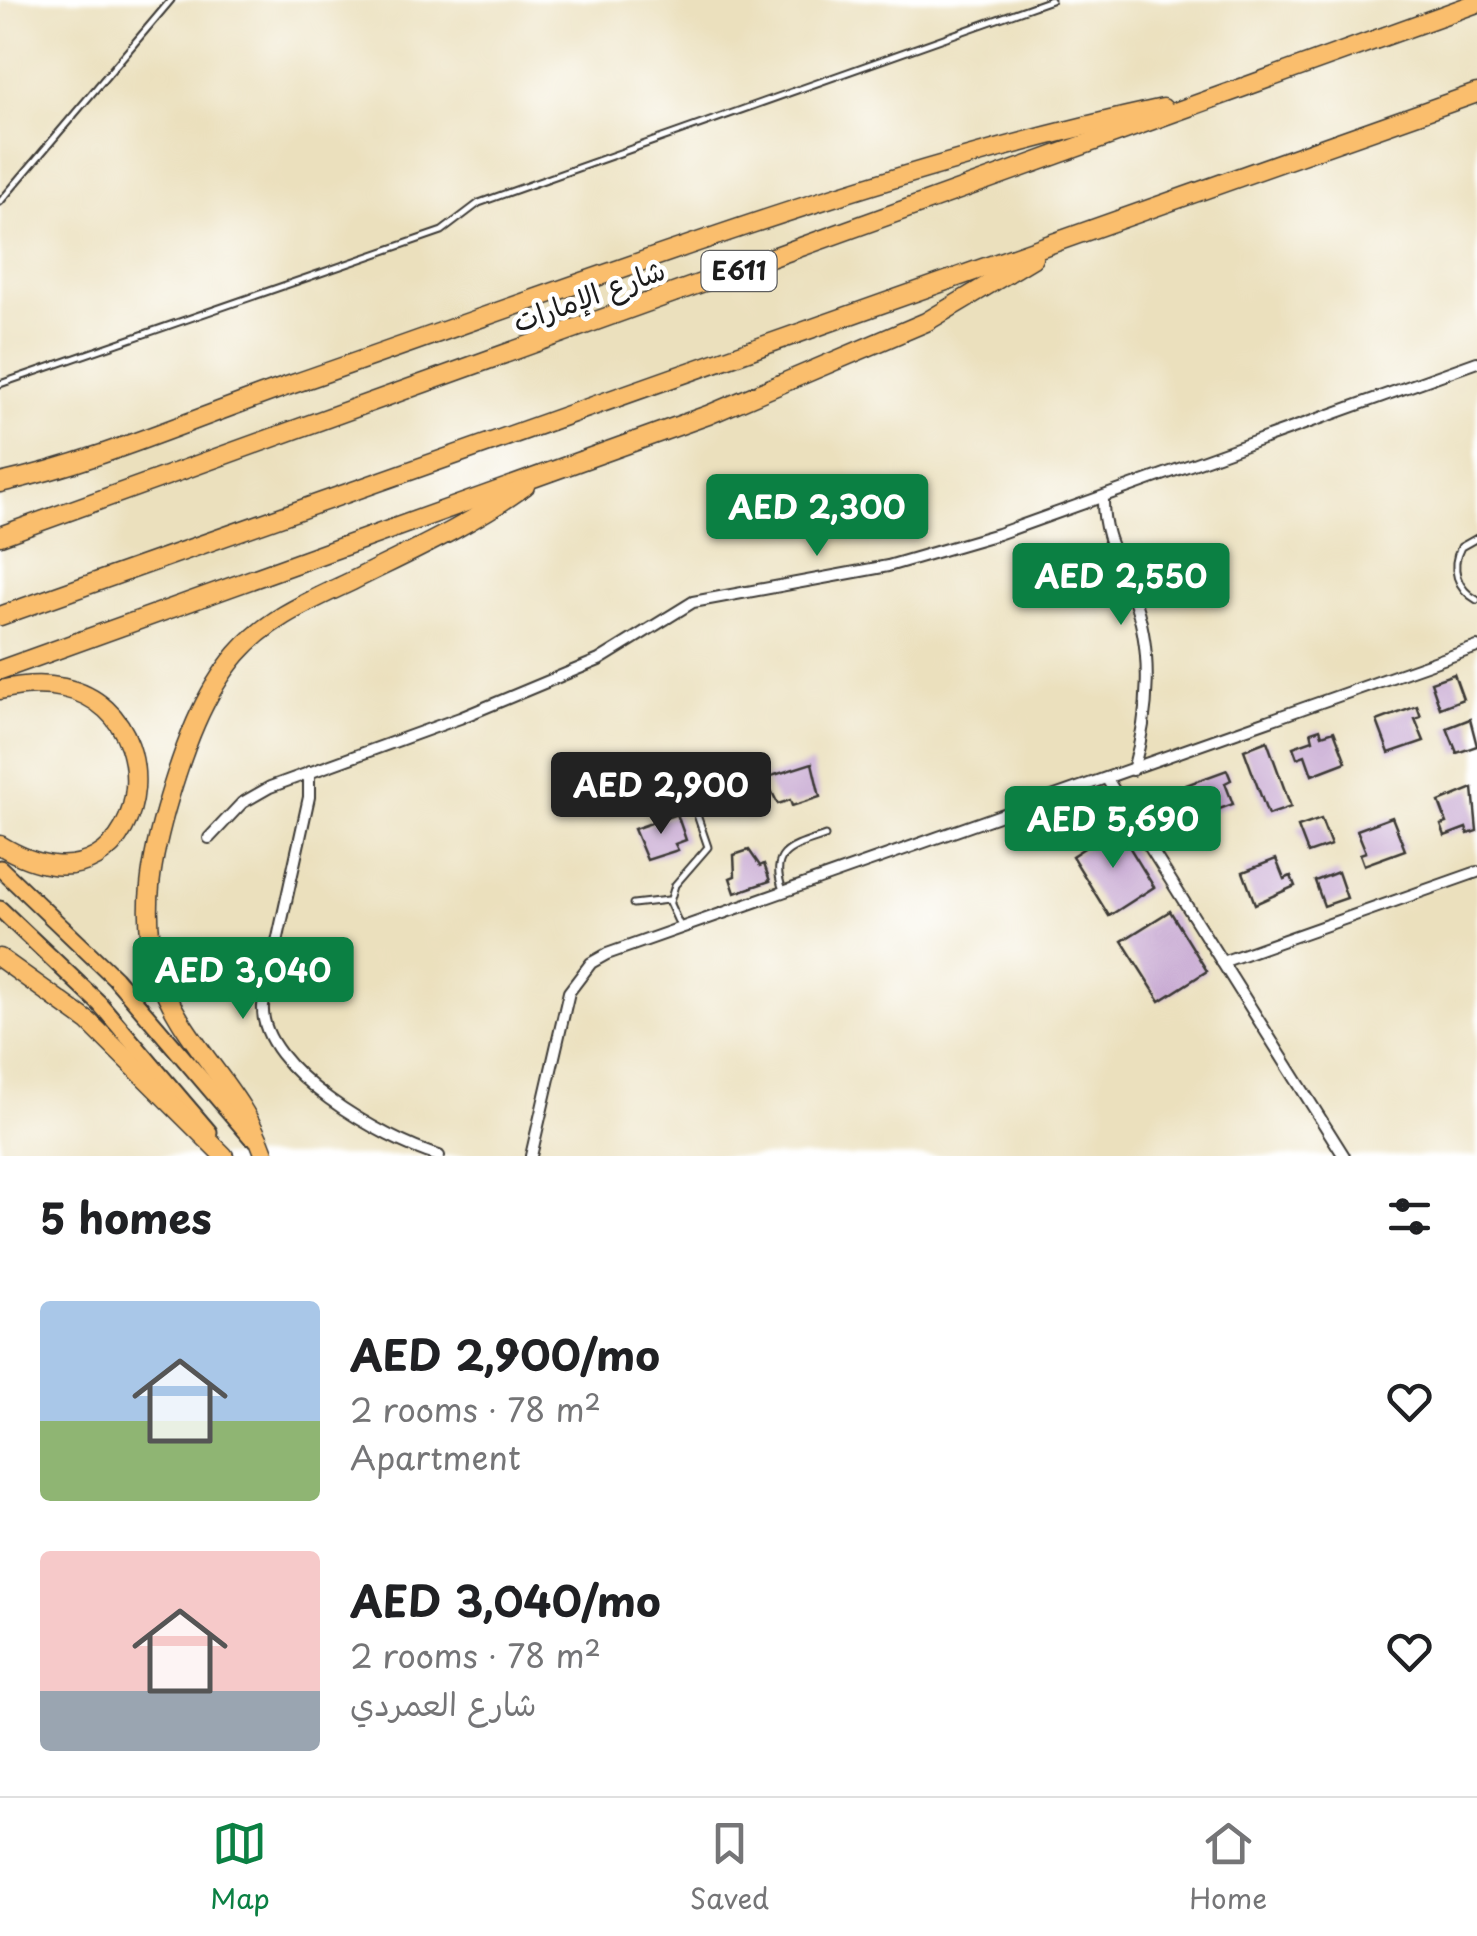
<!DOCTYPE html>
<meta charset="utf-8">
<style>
body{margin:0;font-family:"Playpen Sans","Playpen Sans Arabic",sans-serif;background:#f6f6f6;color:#202124;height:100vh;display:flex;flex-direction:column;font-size:38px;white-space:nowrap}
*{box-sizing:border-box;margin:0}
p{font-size:32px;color:#757577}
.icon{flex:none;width:55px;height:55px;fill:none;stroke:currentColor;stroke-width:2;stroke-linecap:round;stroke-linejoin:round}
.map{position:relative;height:1156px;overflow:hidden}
.details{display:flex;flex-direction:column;background:#fff;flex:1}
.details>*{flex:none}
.price{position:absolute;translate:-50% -85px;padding:0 22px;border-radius:10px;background:#0b8043;color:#fff;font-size:32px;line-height:65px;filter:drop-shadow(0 2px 5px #0008)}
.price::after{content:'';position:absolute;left:50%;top:60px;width:30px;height:22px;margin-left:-15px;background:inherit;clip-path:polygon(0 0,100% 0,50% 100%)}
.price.on{background:#222;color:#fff}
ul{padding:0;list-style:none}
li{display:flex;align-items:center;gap:30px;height:250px;padding:0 40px}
li span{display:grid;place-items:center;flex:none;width:280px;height:200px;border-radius:10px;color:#555}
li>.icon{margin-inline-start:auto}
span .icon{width:120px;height:120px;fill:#fffc;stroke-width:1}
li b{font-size:42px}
h2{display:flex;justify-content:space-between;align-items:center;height:120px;padding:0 40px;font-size:42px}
.menu{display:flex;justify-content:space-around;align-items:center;height:140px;border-top:2px solid #e0e0e0;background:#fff;font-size:28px;color:#757577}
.menu a{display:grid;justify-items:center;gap:5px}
.menu .on{color:#0b8043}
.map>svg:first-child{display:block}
</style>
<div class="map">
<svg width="1477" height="1156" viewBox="0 0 1477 1156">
<rect width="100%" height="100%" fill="#fff"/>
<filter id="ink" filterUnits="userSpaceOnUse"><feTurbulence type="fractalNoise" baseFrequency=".01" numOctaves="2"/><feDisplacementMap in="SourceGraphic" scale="20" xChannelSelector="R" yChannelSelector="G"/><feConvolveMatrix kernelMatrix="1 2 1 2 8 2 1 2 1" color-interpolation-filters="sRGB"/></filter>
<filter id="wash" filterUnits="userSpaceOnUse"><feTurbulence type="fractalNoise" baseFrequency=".0048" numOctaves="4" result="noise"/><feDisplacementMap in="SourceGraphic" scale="40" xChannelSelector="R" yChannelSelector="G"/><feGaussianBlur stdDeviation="2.25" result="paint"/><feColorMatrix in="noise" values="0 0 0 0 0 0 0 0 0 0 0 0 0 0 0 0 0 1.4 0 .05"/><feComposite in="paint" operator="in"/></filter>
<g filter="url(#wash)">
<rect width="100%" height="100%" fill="#ebe0bd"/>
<g id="blocks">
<g fill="#c7a9d2">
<path d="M 1454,674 L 1463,699 L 1440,708 L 1431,682 Z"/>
<path d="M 1417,706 L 1421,717 L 1415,719 L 1424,741 L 1389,753 L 1377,721 Z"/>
<path d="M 1470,719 L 1477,746 L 1457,753 L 1447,728 Z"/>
<path d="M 1320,729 L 1322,735 L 1334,731 L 1346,762 L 1312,775 L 1305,755 L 1297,758 L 1293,747 L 1313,740 L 1311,732 Z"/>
<path d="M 1267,741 L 1291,807 L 1268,815 L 1244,750 Z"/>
<path d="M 812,763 L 820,797 L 792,806 L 790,800 L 778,804 L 765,778 Z"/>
<path d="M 1227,770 L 1231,780 L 1225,783 L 1233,804 L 1198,817 L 1186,785 Z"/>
<path d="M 1473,788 L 1477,831 L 1468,834 L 1466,828 L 1445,836 L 1441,825 L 1447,823 L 1439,802 Z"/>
<path d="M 677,814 L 686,840 L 675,844 L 678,850 L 647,860 L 634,829 Z"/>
<path d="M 1392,817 L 1405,850 L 1364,865 L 1360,854 L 1366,852 L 1357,830 Z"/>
<path d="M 1321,819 L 1331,845 L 1308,853 L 1298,827 Z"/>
<path d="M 1117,827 L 1154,887 L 1109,916 L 1072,856 Z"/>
<path d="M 749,850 L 760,866 L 764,864 L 770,881 L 735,893 L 730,878 L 735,876 L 734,855 Z"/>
<path d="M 1276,859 L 1284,879 L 1291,876 L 1295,886 L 1255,904 L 1243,872 Z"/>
<path d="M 1338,872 L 1347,898 L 1324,906 L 1315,881 Z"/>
<path d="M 1170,911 L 1207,971 L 1160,1001 L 1122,941 Z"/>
</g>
</g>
</g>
<g filter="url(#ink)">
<use href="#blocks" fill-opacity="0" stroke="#3b3934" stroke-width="2.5"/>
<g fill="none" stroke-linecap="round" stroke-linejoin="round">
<g stroke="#3b3934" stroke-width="9">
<g id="lane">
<path d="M 0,202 L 171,0"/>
<path d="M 0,384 L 442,231 L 479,203 L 1051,0"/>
<path d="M 1477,538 L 1461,547 C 1450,568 1457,589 1477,600"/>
<path d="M 783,890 C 768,851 793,847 825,836"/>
<path d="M 670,902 L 675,885 L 708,847 L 694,806"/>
<path d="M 633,904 L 668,900 L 680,926"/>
</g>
</g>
<g stroke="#3b3934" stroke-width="14">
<g id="street">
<path d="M 1103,498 C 1102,536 1119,560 1132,594 C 1154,649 1149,714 1133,770"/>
<path d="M 309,772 L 309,797 L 263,1006 C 259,1069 384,1140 439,1156"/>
<path d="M 1107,779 L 1344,1156"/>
<path d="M 209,838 L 242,803 L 270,787 L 460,718 L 599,660 L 693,602 L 888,566 L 998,534 L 1477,362"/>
<path d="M 1222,962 L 1477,872"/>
<path d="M 531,1156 L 569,992 L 591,963 L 607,954 L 1477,647"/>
</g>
</g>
<g stroke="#3b3934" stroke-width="19">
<g id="primary">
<path d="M 0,868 L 115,978 L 251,1137"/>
<path d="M 0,909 L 99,1003 L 209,1132"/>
</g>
</g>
<g stroke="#3b3934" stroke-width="21">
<g id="highway">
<path d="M 0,483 C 100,461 197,417 293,384 C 580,285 866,172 1163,108"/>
<path d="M 0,536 L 1477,3"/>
<path d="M 0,616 L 1477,93"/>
<path d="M 0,670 L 708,415 L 926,322 L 1033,258"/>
<path d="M 0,690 C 197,645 163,945 0,845"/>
<path d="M 0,958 L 89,1022 L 224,1156"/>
<path d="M 264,1153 C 240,1085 178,1040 157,970 C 140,912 152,855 169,798 C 184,748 203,694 237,654 C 268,618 310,601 352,581 C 410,552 472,524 525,486"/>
</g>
</g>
<use href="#lane" stroke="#fff" stroke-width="5"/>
<use href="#street" stroke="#fff" stroke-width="10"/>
<use href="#primary" stroke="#fabe6d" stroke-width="15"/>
<use href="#highway" stroke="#fabe6d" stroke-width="18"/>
</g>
</g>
<g text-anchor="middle" stroke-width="9" stroke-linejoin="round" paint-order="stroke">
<rect fill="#fff" stroke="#606060" stroke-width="2.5" x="701.5" y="251" width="75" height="40" rx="8"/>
<g font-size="25" font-weight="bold" fill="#1c1c1c">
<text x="739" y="280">E611</text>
</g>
<g font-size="28" fill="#1c1c1c" stroke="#fff">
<text transform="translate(589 296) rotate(-20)" y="10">شارع الإمارات</text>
</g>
</g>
</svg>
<b class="price" style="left:817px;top:559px">AED 2,300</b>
<b class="price" style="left:1121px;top:628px">AED 2,550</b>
<b class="price on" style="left:661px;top:837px">AED 2,900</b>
<b class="price" style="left:1113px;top:871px">AED 5,690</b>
<b class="price" style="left:243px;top:1022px">AED 3,040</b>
</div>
<section class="details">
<h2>5 homes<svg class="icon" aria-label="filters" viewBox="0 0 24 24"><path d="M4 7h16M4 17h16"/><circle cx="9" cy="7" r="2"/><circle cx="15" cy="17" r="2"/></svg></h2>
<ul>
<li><span style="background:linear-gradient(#a9c7e8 60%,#8fb573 0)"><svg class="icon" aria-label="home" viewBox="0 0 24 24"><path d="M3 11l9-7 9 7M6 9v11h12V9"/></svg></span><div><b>AED 2,900/mo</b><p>2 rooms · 78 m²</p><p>Apartment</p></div><svg class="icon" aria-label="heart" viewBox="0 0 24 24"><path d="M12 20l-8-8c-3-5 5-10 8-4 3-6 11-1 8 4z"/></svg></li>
<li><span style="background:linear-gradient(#f6c9c9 70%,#9aa5b1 0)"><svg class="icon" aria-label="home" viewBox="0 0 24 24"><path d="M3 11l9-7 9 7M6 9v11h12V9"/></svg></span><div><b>AED 3,040/mo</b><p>2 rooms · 78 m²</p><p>شارع العمردي</p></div><svg class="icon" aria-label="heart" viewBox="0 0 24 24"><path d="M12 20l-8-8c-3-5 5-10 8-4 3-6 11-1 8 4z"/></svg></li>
</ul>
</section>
<nav class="menu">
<a class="on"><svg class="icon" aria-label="map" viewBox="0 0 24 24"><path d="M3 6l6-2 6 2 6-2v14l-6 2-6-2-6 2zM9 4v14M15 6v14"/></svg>Map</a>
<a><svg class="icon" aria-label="saved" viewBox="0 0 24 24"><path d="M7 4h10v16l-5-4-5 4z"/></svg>Saved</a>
<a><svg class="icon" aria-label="home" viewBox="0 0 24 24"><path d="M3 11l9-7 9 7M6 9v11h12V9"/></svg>Home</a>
</nav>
